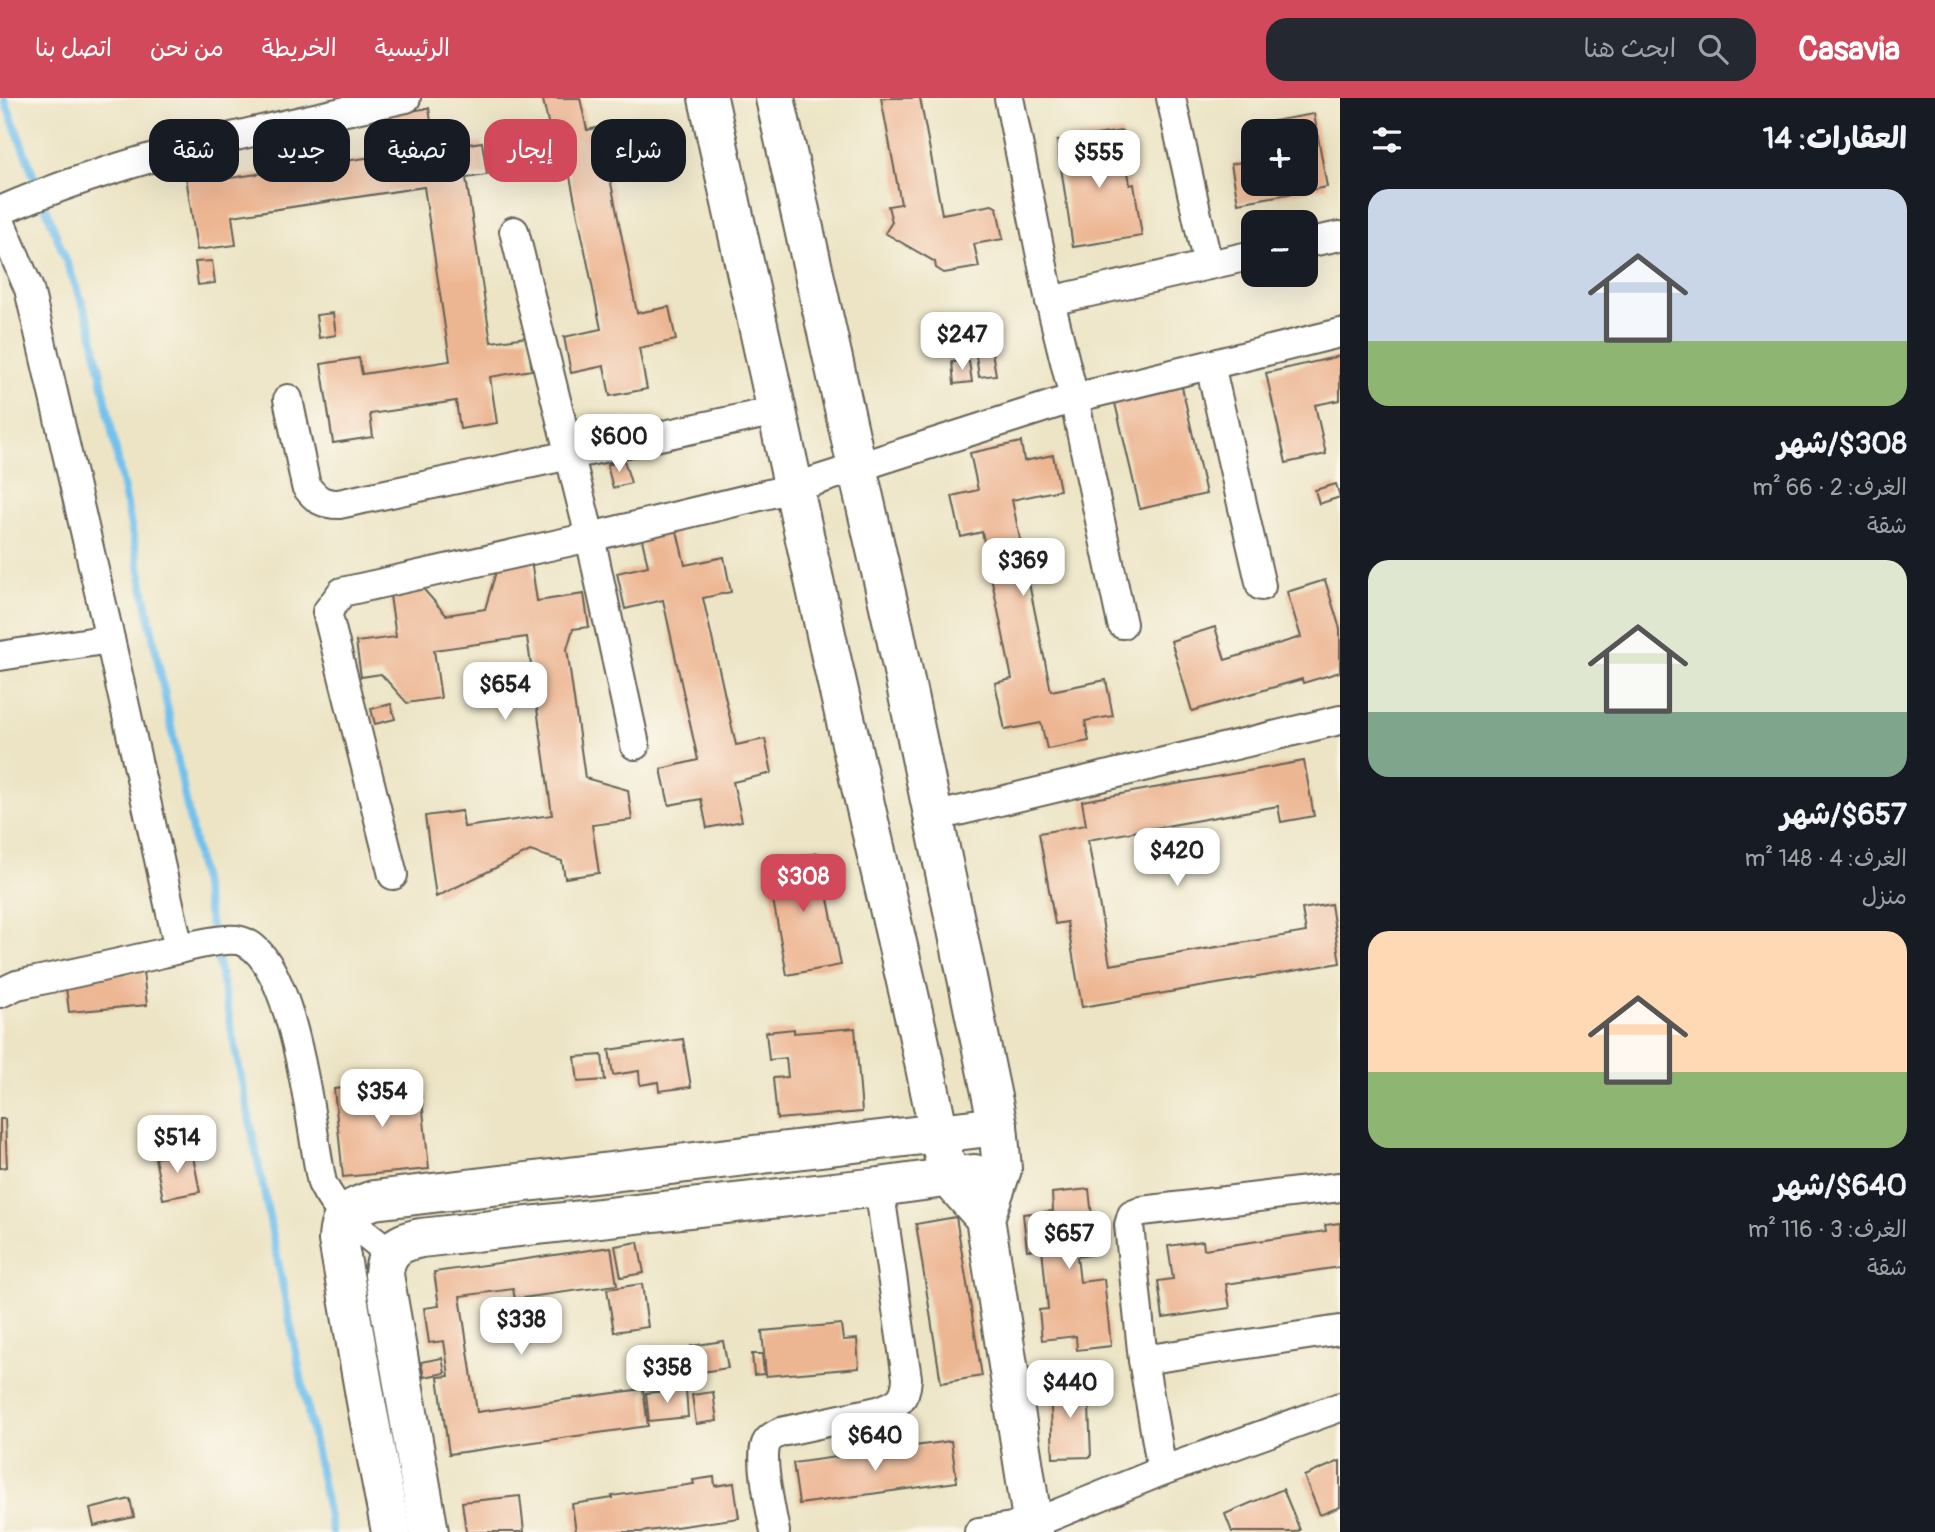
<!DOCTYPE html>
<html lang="ar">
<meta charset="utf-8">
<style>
body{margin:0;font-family:Pangolin,"Playpen Sans Arabic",sans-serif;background:#242831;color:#f1f3f6;direction:rtl;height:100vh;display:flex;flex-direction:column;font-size:26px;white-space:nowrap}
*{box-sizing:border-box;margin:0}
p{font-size:23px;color:#9ea1a6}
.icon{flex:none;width:38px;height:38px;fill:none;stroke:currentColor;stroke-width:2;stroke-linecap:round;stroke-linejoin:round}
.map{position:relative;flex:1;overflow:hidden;direction:ltr}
.panel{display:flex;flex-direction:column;background:#171b24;width:595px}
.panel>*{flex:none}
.hud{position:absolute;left:21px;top:21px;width:665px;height:63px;direction:rtl;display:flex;gap:14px}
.controls{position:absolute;left:1241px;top:21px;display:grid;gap:14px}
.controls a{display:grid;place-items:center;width:77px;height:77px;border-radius:14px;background:#171b24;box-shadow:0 7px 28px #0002;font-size:35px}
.price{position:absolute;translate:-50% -60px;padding:0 16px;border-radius:14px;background:#fff;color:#222;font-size:23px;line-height:46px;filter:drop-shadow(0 2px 4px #0008)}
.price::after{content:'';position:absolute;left:50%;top:42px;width:21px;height:16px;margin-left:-10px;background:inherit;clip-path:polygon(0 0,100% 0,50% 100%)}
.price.current{background:#d1495b;color:#fff}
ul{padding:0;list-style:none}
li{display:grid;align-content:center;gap:14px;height:371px;padding:0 28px}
li span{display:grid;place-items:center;height:217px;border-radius:21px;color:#555}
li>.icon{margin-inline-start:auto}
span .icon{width:126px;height:126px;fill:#fffc;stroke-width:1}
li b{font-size:30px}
h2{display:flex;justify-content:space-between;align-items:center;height:84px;padding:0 28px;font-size:30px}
.chip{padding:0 24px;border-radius:21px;background:#171b24;box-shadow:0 7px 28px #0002;font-size:24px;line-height:63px}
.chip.current{background:#d1495b;color:#fff}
header{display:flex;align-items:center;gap:42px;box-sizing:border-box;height:98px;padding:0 35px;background:#d1495b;color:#fff}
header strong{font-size:33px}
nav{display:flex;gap:38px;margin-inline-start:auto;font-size:24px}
.search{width:490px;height:63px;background:#242831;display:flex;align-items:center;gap:18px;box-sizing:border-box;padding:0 24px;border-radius:21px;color:#9ea1a6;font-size:26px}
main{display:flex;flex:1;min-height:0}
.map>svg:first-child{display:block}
</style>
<header>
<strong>Casavia</strong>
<div class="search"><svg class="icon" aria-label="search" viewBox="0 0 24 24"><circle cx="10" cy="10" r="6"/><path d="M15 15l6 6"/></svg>ابحث هنا</div>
<nav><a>الرئيسية</a><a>الخريطة</a><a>من نحن</a><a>اتصل بنا</a></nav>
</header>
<main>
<section class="panel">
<h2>العقارات: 14<svg class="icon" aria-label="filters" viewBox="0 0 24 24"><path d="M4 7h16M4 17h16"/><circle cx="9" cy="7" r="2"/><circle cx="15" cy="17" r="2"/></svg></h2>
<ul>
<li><span style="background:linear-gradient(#c9d6e8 70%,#8fb573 0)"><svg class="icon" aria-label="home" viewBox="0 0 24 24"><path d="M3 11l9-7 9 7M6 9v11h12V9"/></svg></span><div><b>$308/شهر</b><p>الغرف: 2 · 66 m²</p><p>شقة</p></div></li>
<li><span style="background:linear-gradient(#dfe7d0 70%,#7fa58c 0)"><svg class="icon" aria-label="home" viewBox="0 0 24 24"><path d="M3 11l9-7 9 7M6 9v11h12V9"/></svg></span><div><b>$657/شهر</b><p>الغرف: 4 · 148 m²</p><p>منزل</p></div></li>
<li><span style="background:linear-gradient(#ffd9b3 65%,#8fb573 0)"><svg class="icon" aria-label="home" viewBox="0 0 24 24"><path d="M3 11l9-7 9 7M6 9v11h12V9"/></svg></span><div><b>$640/شهر</b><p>الغرف: 3 · 116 m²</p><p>شقة</p></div></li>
</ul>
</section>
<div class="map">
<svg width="1340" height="1434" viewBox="0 0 1340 1434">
<rect width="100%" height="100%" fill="#fbf7ec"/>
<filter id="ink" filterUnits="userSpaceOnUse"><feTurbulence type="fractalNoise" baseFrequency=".0143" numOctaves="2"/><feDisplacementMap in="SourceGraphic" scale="14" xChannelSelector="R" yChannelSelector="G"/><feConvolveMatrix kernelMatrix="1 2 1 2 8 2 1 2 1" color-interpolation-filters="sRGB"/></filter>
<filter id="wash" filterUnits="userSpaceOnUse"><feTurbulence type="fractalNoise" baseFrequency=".00686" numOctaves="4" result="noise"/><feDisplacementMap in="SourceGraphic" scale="28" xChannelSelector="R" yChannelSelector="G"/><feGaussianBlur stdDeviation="1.57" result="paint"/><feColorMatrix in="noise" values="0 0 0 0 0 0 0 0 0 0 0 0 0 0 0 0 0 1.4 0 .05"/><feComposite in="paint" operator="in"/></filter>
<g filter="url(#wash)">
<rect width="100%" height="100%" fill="#ece4c4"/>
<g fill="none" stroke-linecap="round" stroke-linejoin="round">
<path stroke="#73c1ed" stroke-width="8" d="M 4,0 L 91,228 L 332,1434"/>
</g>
<g id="blocks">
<g fill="#edb693">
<path d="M 551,0 L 580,0 L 587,32 L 628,23 L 635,59 L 607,65 L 637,215 L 669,209 L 676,242 L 639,250 L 647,291 L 610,298 L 604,268 L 571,275 L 564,239 L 601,231 L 568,69 L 527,77 L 520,39 L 550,33 L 543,2 Z"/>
<path d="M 881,0 L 920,0 L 942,116 L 992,107 L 997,110 L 1003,141 L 974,146 L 979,169 L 944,175 L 936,170 L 935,164 L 885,135 L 892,124 L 888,108 L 901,106 Z"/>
<path d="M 429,10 L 435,51 L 482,44 L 487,77 L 466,80 L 491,244 L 527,239 L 532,272 L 490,279 L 497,325 L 460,331 L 456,303 L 370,316 L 373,339 L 333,345 L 321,266 L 359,260 L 362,276 L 450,263 L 424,89 L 232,118 L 236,147 L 197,152 L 185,72 L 221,66 L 223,81 L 393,56 L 387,17 Z"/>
<path d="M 1314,16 L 1327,89 L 1238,105 L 1231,66 L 1253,62 L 1253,86 L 1306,86 L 1306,33 L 1274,33 L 1273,23 Z"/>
<path d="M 1122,33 L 1130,87 L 1134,86 L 1142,138 L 1073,149 L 1057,43 Z"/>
<path d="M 212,163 L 215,185 L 198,187 L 195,164 Z"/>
<path d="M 333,215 L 336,237 L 319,240 L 316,217 Z"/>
<path d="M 992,254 L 996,277 L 979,279 L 976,257 Z"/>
<path d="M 1340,258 L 1340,302 L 1315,307 L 1326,356 L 1286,365 L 1266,275 Z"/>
<path d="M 969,263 L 972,284 L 954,286 L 952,264 Z"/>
<path d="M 1182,289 L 1206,396 L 1140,411 L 1115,305 Z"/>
<path d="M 1021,344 L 1024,363 L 1053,357 L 1060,392 L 1012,402 L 1051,593 L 1106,582 L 1113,618 L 1085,623 L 1089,643 L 1047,651 L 1041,625 L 1005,632 L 995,585 L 1012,581 L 982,434 L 961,439 L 952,398 L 978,392 L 970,355 Z"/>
<path d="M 624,362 L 631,385 L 613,390 L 607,367 Z"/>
<path d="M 1336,386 L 1340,399 L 1319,406 L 1315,392 Z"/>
<path d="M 676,429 L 685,467 L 724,459 L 731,494 L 703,500 L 736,647 L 765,641 L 772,675 L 733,684 L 742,723 L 707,730 L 701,701 L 669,707 L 661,671 L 698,662 L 663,502 L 625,511 L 617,475 L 648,468 L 641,437 Z"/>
<path d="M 531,462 L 537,503 L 584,496 L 589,529 L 573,531 L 567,551 L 585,680 L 628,692 L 632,722 L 592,727 L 599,775 L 565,780 L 562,763 L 530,753 L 436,799 L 425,718 L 462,713 L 464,729 L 552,717 L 527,539 L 434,552 L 441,600 L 407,605 L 381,576 L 361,579 L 356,544 L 396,539 L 389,491 L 420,487 L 446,517 L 485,511 L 498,467 Z"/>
<path d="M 1325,482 L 1340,531 L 1340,574 L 1303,585 L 1302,581 L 1192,613 L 1171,543 L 1215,529 L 1225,562 L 1301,539 L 1287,494 Z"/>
<path d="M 391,606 L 395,621 L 375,626 L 371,611 Z"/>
<path d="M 1304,663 L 1314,718 L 1281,724 L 1278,708 L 1088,742 L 1110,867 L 1306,834 L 1302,811 L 1331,806 L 1340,865 L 1082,909 L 1067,824 L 1055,826 L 1039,735 L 1086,727 L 1082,703 Z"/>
<path d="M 819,755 L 841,867 L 787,877 L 766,764 Z"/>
<path d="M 143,874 L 147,907 L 69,914 L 65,881 Z"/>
<path d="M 855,930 L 862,1014 L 777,1021 L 773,980 L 788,979 L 786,960 L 769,962 L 766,934 L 794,931 L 794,935 Z"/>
<path d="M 683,941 L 691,989 L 659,993 L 658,984 L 640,987 L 639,973 L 613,977 L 609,952 Z"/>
<path d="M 602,957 L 605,982 L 578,984 L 575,959 Z"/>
<path d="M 420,983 L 429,1071 L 343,1079 L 334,991 Z"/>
<path d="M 0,1021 L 5,1021 L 7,1069 L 0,1070 Z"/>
<path d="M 192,1054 L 200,1094 L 163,1101 L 155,1060 Z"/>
<path d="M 1089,1091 L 1096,1156 L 1077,1159 L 1080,1184 L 1104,1181 L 1111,1248 L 1077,1252 L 1076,1238 L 1042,1242 L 1039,1212 L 1048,1211 L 1042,1151 L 1027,1152 L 1023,1116 L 1053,1113 L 1052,1095 Z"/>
<path d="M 956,1119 L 982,1278 L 941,1285 L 916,1126 Z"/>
<path d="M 1340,1125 L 1340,1169 L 1226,1186 L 1230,1210 L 1163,1220 L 1158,1183 L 1173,1181 L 1168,1148 L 1203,1143 L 1204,1151 L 1326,1133 L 1325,1127 Z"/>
<path d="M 638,1144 L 644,1175 L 621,1179 L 615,1148 Z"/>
<path d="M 611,1149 L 617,1187 L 515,1201 L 513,1191 L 460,1198 L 477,1314 L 643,1291 L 648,1328 L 449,1356 L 438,1279 L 449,1278 L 444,1243 L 429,1245 L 424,1210 L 439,1208 L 434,1174 Z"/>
<path d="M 642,1186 L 648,1229 L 614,1234 L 607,1191 Z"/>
<path d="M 841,1226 L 843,1242 L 857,1241 L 859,1270 L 766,1278 L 762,1233 Z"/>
<path d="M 723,1243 L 728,1270 L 695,1275 L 691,1248 Z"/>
<path d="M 752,1256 L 762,1256 L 764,1276 L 754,1277 Z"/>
<path d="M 442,1260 L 445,1275 L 424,1279 L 421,1264 Z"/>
<path d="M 1088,1283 L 1091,1359 L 1053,1360 L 1050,1284 Z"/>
<path d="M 686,1291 L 688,1319 L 649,1323 L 646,1295 Z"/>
<path d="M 713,1294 L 717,1323 L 696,1326 L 692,1297 Z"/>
<path d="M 951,1343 L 957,1384 L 799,1406 L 793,1365 Z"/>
<path d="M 1340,1363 L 1340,1409 L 1320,1417 L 1304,1378 Z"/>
<path d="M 714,1379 L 715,1388 L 734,1385 L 739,1420 L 641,1434 L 576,1434 L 572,1406 L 613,1400 L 612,1398 L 694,1386 L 693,1382 Z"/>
<path d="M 1283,1391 L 1300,1432 L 1296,1434 L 1232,1434 L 1225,1416 Z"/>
<path d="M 520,1398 L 524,1434 L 466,1434 L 462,1404 Z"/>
<path d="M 130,1401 L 134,1419 L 94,1428 L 90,1411 Z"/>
</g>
</g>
</g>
<g filter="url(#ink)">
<use href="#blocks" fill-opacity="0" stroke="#656257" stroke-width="2"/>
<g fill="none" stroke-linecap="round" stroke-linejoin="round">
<g stroke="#656257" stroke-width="32">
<g id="street">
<path d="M 1009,0 L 1050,203 L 1074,300 L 1122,526"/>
<path d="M 1171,0 L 1208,167"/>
<path d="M 0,113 C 129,57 269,30 406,0"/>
<path d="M 0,123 L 29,191 L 110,541 L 179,851"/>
<path d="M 514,133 L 590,439 L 793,390 L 1074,300 L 1340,235"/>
<path d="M 1306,145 L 1340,138"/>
<path d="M 1050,203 L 1253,157"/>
<path d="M 1210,267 L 1261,488"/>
<path d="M 288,301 L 306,388 C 316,402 323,406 339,406 L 777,313"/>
<path d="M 0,558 L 110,541"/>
<path d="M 933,719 L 1340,622"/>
<path d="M 393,777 L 327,514 L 342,494 L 590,439 L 635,647"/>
<path d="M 0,895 L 17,887 C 66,877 115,866 163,855 C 182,850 219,840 237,842 C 295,850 311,1036 322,1085 C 338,1118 362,1132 390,1155"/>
<path d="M 1143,1262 L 1340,1232"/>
<path d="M 1162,1373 L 1143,1262 L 1129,1127 L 1132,1117 L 1142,1113 L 1340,1089"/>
<path d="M 775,1434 C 772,1417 758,1356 767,1344 C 770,1339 776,1336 781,1334 L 878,1313 C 898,1306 906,1302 907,1280 L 879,1089"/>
<path d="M 979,1434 L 1032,1426 L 1162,1373 L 1340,1309"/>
</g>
</g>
<g stroke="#656257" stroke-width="42">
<g id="secondary">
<path d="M 708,0 L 831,559 L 917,931 L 948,1079 L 985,1120"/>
<path d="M 775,0 L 857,369 L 894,530 L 998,1028 L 1002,1071 L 985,1120 L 1034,1434"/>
<path d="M 391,1434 L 367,1309 L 338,1142 C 339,1115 350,1110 374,1102 L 998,1028"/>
<path d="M 429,1434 L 384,1177 C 385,1153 398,1144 421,1140 L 879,1089 L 974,1076"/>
</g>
</g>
<use href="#street" stroke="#fff" stroke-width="28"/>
<use href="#secondary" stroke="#fff" stroke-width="38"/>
</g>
</g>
</svg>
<div class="controls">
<a>+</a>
<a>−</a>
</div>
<b class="price" style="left:1099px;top:92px">$555</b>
<b class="price" style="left:962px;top:274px">$247</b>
<b class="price" style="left:619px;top:376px">$600</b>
<b class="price" style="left:1023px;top:500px">$369</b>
<b class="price" style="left:505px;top:624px">$654</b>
<b class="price" style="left:1177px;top:790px">$420</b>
<b class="price current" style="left:803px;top:816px">$308</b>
<b class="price" style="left:382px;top:1031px">$354</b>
<b class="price" style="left:177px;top:1077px">$514</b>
<b class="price" style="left:1069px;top:1173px">$657</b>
<b class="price" style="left:521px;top:1259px">$338</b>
<b class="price" style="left:667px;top:1307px">$358</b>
<b class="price" style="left:1070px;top:1322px">$440</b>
<b class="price" style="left:875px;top:1375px">$640</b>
<div class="hud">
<a class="chip">شراء</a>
<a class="chip current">إيجار</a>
<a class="chip">تصفية</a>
<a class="chip">جديد</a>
<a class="chip">شقة</a>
</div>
</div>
</main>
